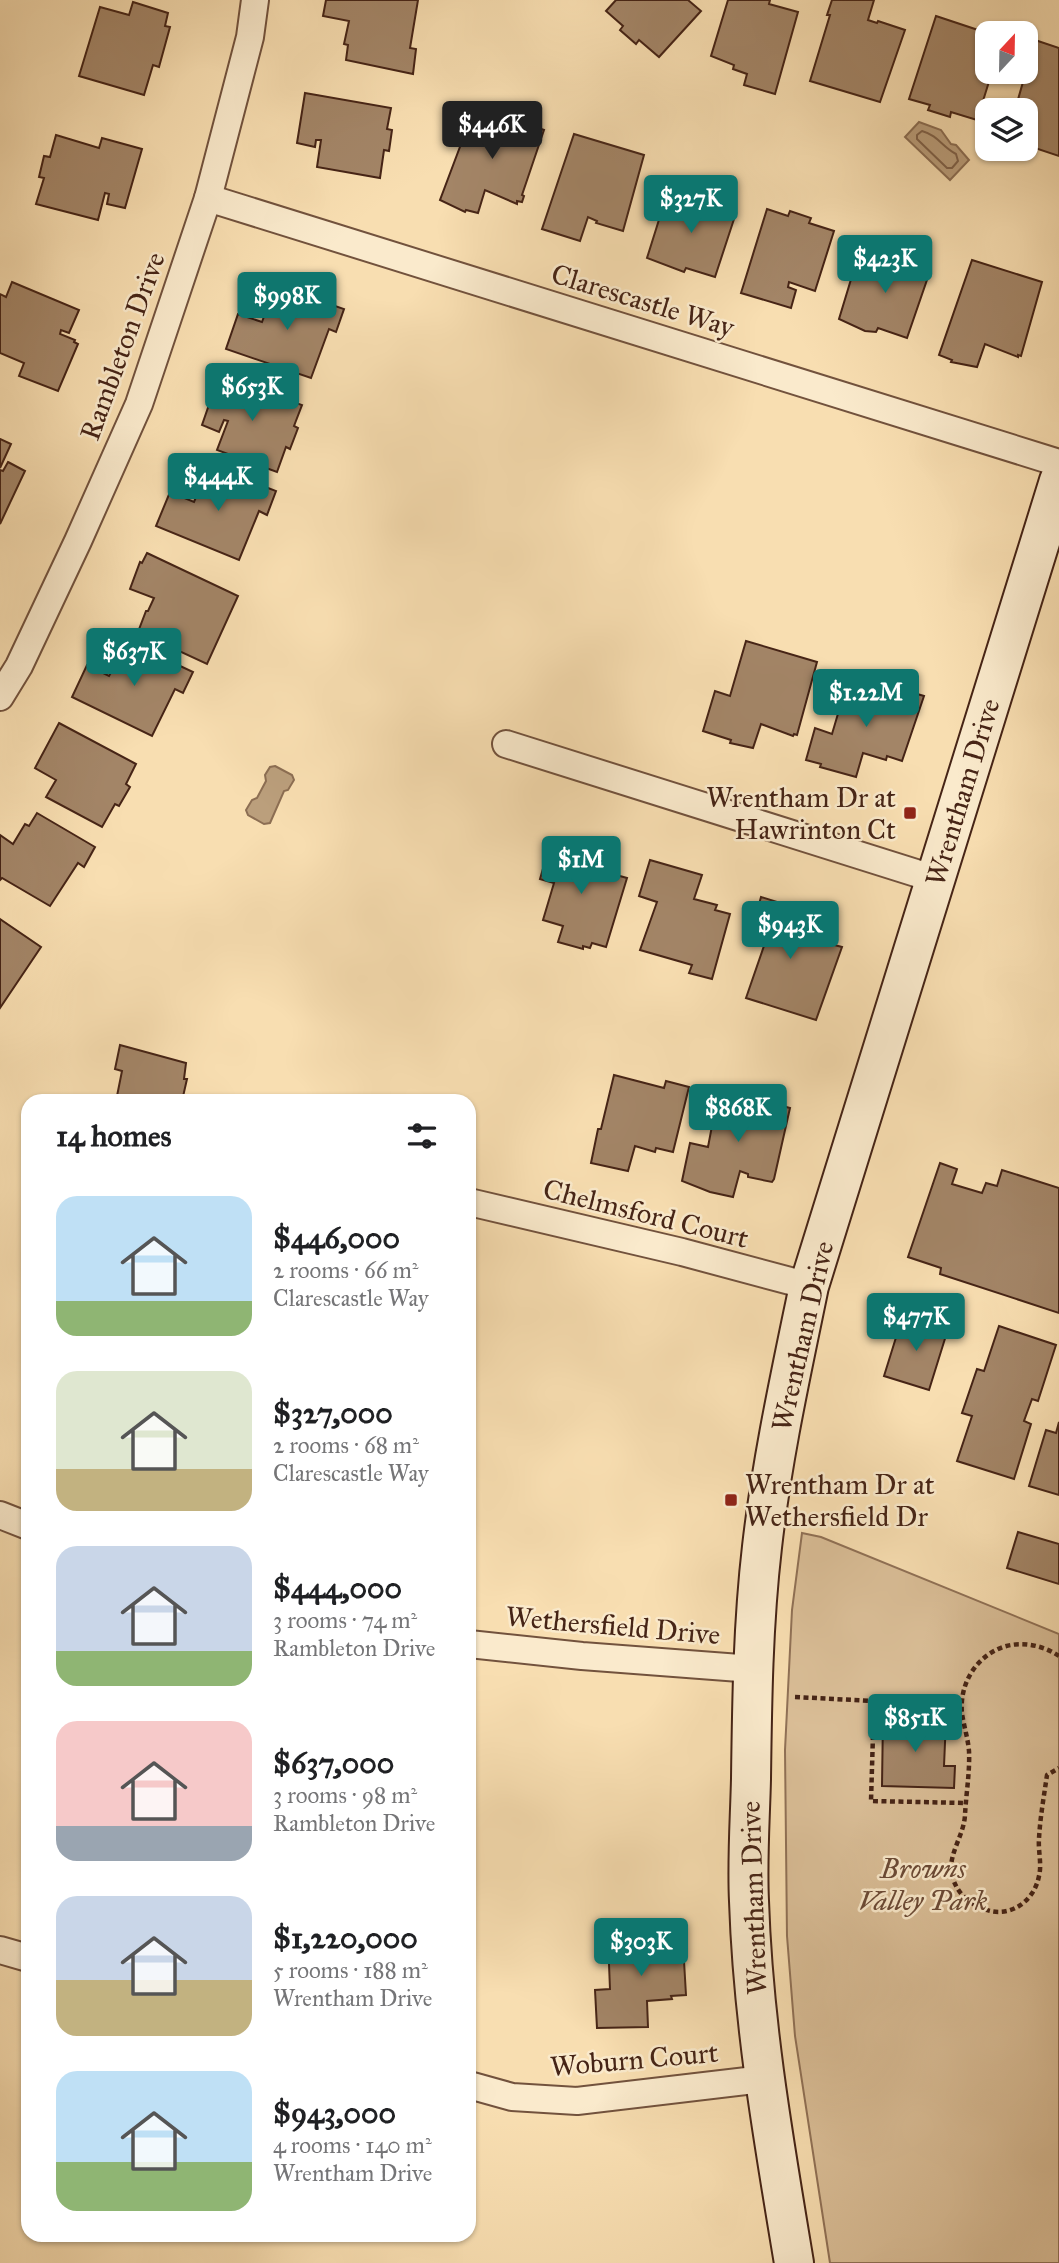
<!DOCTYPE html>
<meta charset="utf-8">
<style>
body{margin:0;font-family:"IM FELL Great Primer",serif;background:#f6f6f6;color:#202124;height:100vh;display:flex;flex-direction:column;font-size:26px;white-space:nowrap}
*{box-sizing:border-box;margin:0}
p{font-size:23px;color:#757577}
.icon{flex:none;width:38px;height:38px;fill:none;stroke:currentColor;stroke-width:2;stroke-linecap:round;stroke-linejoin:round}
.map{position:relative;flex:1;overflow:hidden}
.details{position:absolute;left:21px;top:1094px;width:455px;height:1148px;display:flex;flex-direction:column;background:#fff;border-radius:21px;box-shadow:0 2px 5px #0004}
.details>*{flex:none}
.needle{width:46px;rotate:22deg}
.tools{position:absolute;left:975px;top:21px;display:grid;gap:14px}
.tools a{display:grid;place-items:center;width:63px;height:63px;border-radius:14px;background:#fff;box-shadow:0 2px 5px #0004;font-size:35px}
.price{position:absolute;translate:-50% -60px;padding:0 16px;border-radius:7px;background:#0f766e;color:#fff;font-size:23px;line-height:46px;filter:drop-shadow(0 2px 4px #0008)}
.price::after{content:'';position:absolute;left:50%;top:42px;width:21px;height:16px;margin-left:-10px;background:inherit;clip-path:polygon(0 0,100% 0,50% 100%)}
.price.on{background:#222;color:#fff}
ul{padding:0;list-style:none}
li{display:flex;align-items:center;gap:21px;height:175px;padding:0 35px}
li span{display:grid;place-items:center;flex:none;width:196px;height:140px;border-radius:21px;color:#555}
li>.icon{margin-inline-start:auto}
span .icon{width:84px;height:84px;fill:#fffc;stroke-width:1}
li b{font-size:30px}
h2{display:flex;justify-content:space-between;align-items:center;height:84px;padding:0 35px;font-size:30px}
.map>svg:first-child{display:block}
</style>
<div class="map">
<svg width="1059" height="2263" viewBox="0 0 1059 2263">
<rect width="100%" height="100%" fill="#f8deb1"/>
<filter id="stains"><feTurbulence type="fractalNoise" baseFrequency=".00286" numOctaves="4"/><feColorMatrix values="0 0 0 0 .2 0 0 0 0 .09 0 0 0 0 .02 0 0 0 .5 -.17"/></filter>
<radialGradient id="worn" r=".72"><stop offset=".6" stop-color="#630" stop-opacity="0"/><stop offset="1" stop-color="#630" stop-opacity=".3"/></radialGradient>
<path fill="#dabe97" stroke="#907156" stroke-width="2" d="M 802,1533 L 821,1537 L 1059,1634 L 1059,2263 L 830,2263 L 795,2036 L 787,1936 L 785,1750 L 792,1610 Z"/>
<g fill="#bb9f7c" stroke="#8c6e53" stroke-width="2">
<path d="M 919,122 L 941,130 L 951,144 L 956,145 L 969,160 L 950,180 L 905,137 Z"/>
<path d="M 275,766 L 292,775 L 294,780 L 288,790 L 284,791 L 270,823 L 264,824 L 248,815 L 246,810 L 252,800 L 257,798 L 266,781 L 265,775 L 270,767 Z"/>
</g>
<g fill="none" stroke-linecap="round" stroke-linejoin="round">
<path stroke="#806249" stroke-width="2" d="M 922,131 C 939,136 941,146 956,154 L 958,161 L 952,168 L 947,168 L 917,139 L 917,135 Z"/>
</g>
<g fill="#a38567" stroke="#462416" stroke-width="2">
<path d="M 326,0 L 418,0 L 410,48 L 416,49 L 413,74 L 346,60 L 348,45 L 344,44 L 349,21 L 323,16 Z"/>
<path d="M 616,0 L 688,0 L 701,11 L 659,57 L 639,40 L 636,44 L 620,30 L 623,26 L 606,11 Z"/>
<path d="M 728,0 L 770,0 L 769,4 L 798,12 L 775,94 L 744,85 L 747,74 L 733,69 L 734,65 L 711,56 Z"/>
<path d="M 832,0 L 874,0 L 868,20 L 877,23 L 878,21 L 905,30 L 880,102 L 810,81 L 830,15 L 827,15 Z"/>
<path d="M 133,2 L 168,13 L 165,26 L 170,27 L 159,67 L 153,65 L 144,95 L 79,76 L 100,7 L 129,15 Z"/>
<path d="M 936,16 L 984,32 L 977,54 L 987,58 L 987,72 L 992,72 L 977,120 L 951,112 L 950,117 L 928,110 L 930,105 L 909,99 Z"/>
<path d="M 1035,40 L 1059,48 L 1059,156 L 1026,145 L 1026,110 L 1015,110 Z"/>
<path d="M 305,93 L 391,108 L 387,129 L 392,130 L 389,151 L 384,150 L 380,178 L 317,167 L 321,140 L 316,140 L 315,147 L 297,143 Z"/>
<path d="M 475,107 L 544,130 L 522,195 L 524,196 L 522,202 L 517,201 L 517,204 L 485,190 L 478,213 L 466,210 L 465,212 L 440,200 Z"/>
<path d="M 574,134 L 644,155 L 623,231 L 596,223 L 597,221 L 588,217 L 580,241 L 542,229 Z"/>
<path d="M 56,135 L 99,148 L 102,138 L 142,149 L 125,208 L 107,204 L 109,194 L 105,193 L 98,220 L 36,204 L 44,178 L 39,177 L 44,156 L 50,157 Z"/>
<path d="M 668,191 L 736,213 L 715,277 L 686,268 L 684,272 L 647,258 Z"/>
<path d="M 767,209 L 788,216 L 790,211 L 811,218 L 809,223 L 834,231 L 815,291 L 789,282 L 788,287 L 796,290 L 791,308 L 741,293 Z"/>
<path d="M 859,253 L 897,265 L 900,255 L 930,265 L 926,274 L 929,274 L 907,338 L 878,328 L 876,332 L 865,331 L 839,319 Z"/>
<path d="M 972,260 L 1042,282 L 1021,356 L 1018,355 L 1018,357 L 985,344 L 977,367 L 951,362 L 952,360 L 939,355 Z"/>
<path d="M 12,282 L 79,310 L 69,333 L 61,330 L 60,334 L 75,340 L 74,342 L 78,344 L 58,391 L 19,376 L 24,363 L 0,353 L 0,294 L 6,297 Z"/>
<path d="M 280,287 L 344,309 L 336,332 L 329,329 L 311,378 L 226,349 L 238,314 L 262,322 L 270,300 L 273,302 Z"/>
<path d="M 219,376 L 302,405 L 294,426 L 298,428 L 290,449 L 286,447 L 277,472 L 217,450 L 228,421 L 224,420 L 219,432 L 202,425 Z"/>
<path d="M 0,439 L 11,444 L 0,468 Z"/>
<path d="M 8,462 L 25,471 L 0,524 L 0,470 L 3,471 Z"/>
<path d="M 213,467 L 262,488 L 263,486 L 276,491 L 267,515 L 259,511 L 239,560 L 156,526 L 170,492 L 194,502 L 203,481 L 206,482 Z"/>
<path d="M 147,553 L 238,596 L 207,664 L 138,632 L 146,611 L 148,611 L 154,598 L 130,589 L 140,562 L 142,563 Z"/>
<path d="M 746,641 L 817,662 L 797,735 L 794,734 L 793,736 L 761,724 L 753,748 L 730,743 L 731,740 L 703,731 L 715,691 L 730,696 Z"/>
<path d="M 131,643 L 193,672 L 183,693 L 175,689 L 152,736 L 72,697 L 87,665 L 109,676 L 121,655 L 124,657 Z"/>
<path d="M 848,680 L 898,696 L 900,689 L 924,696 L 902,761 L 887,756 L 886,760 L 863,753 L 856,777 L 820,767 L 821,764 L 806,760 L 815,728 L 832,734 Z"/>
<path d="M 59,723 L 136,764 L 126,784 L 130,787 L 119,806 L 115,804 L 102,827 L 46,797 L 56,780 L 35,768 Z"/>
<path d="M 37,813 L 95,847 L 84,867 L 78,863 L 50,906 L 2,878 L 0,880 L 0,835 L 13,844 L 25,824 L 29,826 Z"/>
<path d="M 551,841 L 601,857 L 599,860 L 604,862 L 602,871 L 627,878 L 606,947 L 592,943 L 590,948 L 583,946 L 583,949 L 558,942 L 563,926 L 543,920 L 554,883 L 540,879 Z"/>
<path d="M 650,860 L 702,875 L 694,899 L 717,905 L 715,910 L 730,914 L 712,979 L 689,973 L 692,965 L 640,950 L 657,902 L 639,896 Z"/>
<path d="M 761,897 L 812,913 L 804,937 L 842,947 L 816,1020 L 746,998 L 765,943 L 749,939 Z"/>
<path d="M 0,919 L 41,947 L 0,1008 Z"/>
<path d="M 120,1045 L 186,1063 L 184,1079 L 187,1079 L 182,1101 L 116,1101 L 122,1071 L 115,1069 Z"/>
<path d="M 614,1075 L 664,1088 L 666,1081 L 689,1087 L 673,1152 L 656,1148 L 655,1152 L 635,1146 L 628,1171 L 591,1163 L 598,1129 L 601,1129 Z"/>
<path d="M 719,1089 L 790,1108 L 774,1179 L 772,1182 L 748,1177 L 748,1174 L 740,1171 L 733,1197 L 710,1192 L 682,1181 L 690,1143 L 708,1147 Z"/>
<path d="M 940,1163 L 957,1169 L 952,1184 L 982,1193 L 986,1183 L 997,1186 L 1002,1170 L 1059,1188 L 1059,1313 L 940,1274 L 941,1268 L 908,1257 Z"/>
<path d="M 903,1315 L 948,1329 L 929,1390 L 884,1376 Z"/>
<path d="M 999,1326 L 1056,1345 L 1038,1401 L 1032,1399 L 1024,1421 L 1031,1424 L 1014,1479 L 957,1461 L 972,1416 L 962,1413 L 977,1369 L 984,1371 Z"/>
<path d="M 1059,1422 L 1059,1495 L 1029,1486 L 1046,1430 L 1056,1433 Z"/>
<path d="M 1018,1532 L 1059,1544 L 1059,1584 L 1007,1568 Z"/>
<path d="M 883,1717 L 946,1719 L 944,1766 L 955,1766 L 954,1788 L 882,1786 Z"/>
<path d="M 682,1927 L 686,1995 L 671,1996 L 672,1999 L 647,2001 L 648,2027 L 597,2028 L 595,1990 L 610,1989 L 608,1939 L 659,1936 L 658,1928 Z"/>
</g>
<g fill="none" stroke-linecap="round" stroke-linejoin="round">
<g stroke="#72523d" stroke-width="30">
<g id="street">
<path d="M 208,198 L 1059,463"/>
<path d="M 0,697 L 19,666 L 78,541 L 139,404 L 208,198 L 250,37 L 255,0"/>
<path d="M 506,744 L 935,879"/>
<path d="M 469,1202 L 682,1252 L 809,1286"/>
<path d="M 0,1515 L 28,1526"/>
<path d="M 469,1644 L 582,1656 L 753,1669"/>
<path d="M 0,1950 L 28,1958"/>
<path d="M 469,2085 L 512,2097 L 577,2101 L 764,2079"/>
</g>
</g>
<g stroke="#462416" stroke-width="42">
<path id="secondary" d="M 794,2263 C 774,2143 753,2023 749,1901 C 747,1860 750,1820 751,1779 C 752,1702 753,1624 762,1547 C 772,1459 791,1373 809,1286 L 1059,481"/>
</g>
<g stroke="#462416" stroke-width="4.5" stroke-dasharray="5 3.5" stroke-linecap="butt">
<path d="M 1059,1656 C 1043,1645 1021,1641 1003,1647 C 975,1657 959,1685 962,1714 C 964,1726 968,1739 969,1751 C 970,1772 966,1794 965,1815 C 964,1836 947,1855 952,1876 C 957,1893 968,1903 984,1909 C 1009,1919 1034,1902 1039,1876 C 1042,1864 1038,1851 1039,1839 C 1040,1818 1044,1796 1047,1775 L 1059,1768"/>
<path d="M 795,1697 L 874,1701 L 961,1701"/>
<path d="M 874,1701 L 871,1801 L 966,1803"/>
</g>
<use href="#street" stroke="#faeacc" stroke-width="26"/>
<use href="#secondary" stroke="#faeacc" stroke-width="38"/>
</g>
<g fill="#8f2418" stroke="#faeacc" stroke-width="2.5">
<rect x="903" y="806" width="14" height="14" rx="3.5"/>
<rect x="724" y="1493" width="14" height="14" rx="3.5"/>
</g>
<g text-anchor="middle" stroke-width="5" stroke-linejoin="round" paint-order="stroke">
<g font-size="28" fill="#462416" stroke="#faeacc">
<text transform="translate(643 300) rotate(17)" y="10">Clarescastle Way</text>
<text transform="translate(122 346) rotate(-70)" y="10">Rambleton Drive</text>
<text transform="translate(962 792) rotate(-73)" y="10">Wrentham Drive</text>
<text transform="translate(646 1213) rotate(14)" y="10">Chelmsford Court</text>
<text transform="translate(802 1336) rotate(-77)" y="10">Wrentham Drive</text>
<text transform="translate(613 1625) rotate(5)" y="10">Wethersfield Drive</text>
<text transform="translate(753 1898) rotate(-92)" y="10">Wrentham Drive</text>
<text transform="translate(634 2059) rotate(-5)" y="10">Woburn Court</text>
</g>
<g font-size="28" fill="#462416" stroke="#faeacc" text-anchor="end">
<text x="896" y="807">Wrentham Dr at<tspan x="896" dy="32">Hawrinton Ct</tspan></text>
<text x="745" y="1494" text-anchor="start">Wrentham Dr at<tspan x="745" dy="32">Wethersfield Dr</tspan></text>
</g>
<g font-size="28" font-style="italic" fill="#6b4a36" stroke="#faeacc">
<text x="923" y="1878">Browns<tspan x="923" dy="32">Valley Park</tspan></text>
</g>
</g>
<rect width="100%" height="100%" filter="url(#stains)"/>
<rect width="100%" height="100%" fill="url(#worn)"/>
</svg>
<div class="tools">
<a><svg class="needle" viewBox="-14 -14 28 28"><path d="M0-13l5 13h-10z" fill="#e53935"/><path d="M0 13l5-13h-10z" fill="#757577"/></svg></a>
<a><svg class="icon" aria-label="layers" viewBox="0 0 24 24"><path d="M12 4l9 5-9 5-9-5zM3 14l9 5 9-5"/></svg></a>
</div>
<b class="price on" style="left:492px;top:161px">$446K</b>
<b class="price" style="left:691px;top:235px">$327K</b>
<b class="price" style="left:885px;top:295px">$423K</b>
<b class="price" style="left:287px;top:332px">$998K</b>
<b class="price" style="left:252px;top:423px">$653K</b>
<b class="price" style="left:218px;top:513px">$444K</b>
<b class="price" style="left:134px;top:688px">$637K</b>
<b class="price" style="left:866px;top:729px">$1.22M</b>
<b class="price" style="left:581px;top:896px">$1M</b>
<b class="price" style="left:790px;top:961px">$943K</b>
<b class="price" style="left:738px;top:1144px">$868K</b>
<b class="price" style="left:916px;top:1353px">$477K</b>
<b class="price" style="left:915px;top:1754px">$851K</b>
<b class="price" style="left:641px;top:1978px">$303K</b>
<section class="details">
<h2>14 homes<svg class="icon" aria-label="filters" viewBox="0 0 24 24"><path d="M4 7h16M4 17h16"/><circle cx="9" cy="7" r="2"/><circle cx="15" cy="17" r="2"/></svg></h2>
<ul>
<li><span style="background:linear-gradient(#bfe0f5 75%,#8fb573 0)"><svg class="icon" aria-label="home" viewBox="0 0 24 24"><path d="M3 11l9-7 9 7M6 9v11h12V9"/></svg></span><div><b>$446,000</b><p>2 rooms · 66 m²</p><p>Clarescastle Way</p></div></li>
<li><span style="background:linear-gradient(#dfe7d0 70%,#c2b280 0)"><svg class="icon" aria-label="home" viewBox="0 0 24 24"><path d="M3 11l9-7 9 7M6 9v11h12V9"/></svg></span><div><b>$327,000</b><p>2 rooms · 68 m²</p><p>Clarescastle Way</p></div></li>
<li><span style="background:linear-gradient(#c9d6e8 75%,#8fb573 0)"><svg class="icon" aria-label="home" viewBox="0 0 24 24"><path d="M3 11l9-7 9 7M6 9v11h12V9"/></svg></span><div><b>$444,000</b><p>3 rooms · 74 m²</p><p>Rambleton Drive</p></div></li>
<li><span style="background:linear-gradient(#f6c9c9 75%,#9aa5b1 0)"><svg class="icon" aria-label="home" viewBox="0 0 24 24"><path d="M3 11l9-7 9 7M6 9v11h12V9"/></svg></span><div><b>$637,000</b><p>3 rooms · 98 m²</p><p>Rambleton Drive</p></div></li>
<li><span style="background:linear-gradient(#c9d6e8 60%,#c2b280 0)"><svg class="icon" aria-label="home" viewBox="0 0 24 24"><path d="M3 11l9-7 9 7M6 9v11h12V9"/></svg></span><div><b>$1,220,000</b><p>5 rooms · 188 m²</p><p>Wrentham Drive</p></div></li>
<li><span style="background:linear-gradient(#bfe0f5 65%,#8fb573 0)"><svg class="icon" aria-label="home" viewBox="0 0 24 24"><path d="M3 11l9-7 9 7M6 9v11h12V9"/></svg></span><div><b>$943,000</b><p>4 rooms · 140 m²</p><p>Wrentham Drive</p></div></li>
</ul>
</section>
</div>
